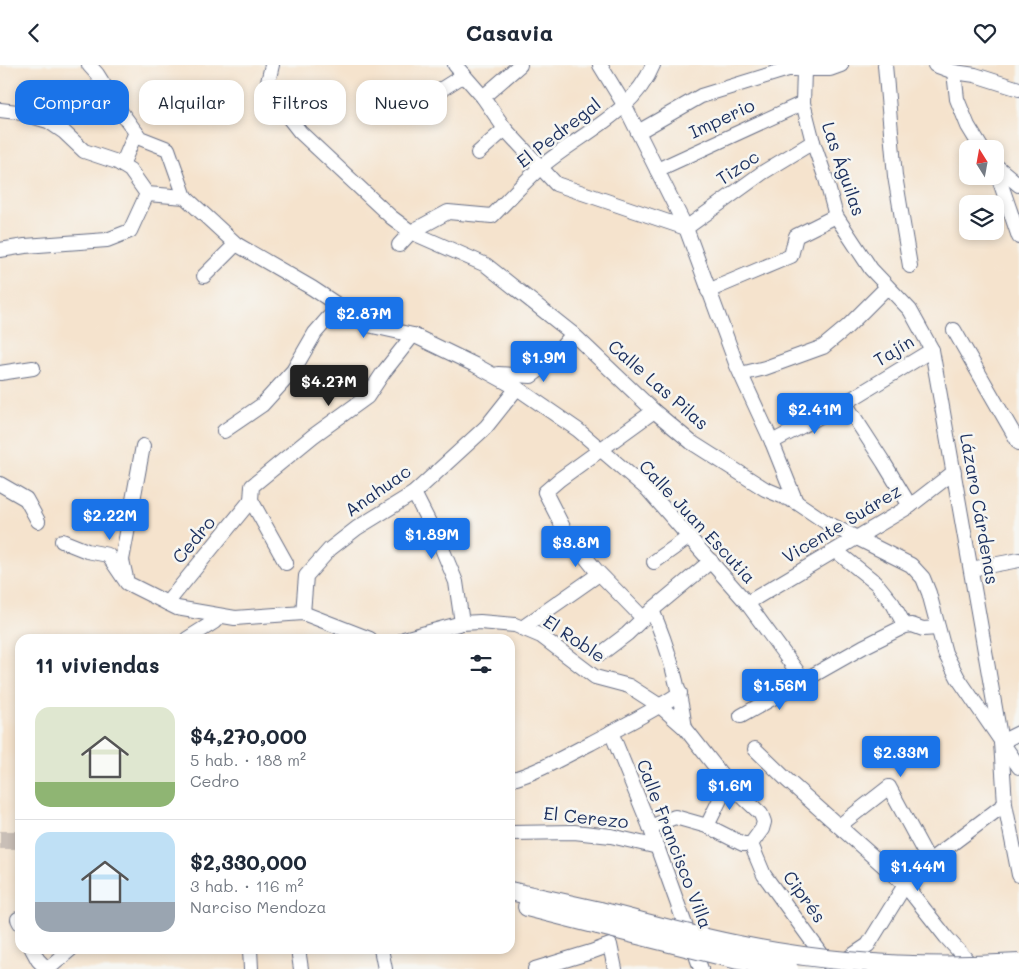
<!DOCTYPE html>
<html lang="es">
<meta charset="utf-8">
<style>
body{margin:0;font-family:Mali,sans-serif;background:#f2f2f3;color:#1f2937;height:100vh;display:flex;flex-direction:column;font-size:19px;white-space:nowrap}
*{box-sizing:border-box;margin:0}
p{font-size:16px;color:#747a83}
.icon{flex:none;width:28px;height:28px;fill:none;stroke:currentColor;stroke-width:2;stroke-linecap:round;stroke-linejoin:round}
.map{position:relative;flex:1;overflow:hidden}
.details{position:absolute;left:15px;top:569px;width:500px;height:320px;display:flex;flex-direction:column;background:#fff;border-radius:15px;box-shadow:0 2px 8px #0003}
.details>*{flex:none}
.guide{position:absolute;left:15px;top:15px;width:500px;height:45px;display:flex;gap:10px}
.needle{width:32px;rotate:349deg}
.buttons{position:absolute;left:959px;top:75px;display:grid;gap:10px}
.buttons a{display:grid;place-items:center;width:45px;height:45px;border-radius:10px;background:#fff;box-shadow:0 2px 8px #0003;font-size:25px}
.price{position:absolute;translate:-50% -42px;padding:0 11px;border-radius:5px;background:#1a73e8;color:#fff;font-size:16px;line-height:32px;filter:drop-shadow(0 1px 2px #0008)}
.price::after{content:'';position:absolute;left:50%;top:30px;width:15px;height:11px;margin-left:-8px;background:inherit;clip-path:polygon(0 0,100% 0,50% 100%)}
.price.on{background:#222;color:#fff}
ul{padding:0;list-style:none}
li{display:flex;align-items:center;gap:15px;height:125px;padding:0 20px}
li+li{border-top:1px solid #e0e1e3}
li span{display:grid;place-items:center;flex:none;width:140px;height:100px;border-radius:15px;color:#555}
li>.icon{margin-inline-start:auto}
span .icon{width:60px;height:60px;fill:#fffc;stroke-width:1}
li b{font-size:21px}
h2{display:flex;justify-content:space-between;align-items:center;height:60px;padding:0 20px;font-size:21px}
.chip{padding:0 18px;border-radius:15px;background:#fff;box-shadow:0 2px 8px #0003;font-size:18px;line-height:45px}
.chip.on{background:#1a73e8;color:#fff}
header{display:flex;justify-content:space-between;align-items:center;height:65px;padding:0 20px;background:#fff;font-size:22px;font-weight:700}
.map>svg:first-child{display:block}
</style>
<header><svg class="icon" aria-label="back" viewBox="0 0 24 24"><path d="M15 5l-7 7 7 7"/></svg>Casavia<svg class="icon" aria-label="heart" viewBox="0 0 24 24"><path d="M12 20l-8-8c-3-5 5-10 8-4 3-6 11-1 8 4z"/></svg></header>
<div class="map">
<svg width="1019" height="904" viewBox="0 0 1019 904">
<rect width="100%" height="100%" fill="#f6f6f2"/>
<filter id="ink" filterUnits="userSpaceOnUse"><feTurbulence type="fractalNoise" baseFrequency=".02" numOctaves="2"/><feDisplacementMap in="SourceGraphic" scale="10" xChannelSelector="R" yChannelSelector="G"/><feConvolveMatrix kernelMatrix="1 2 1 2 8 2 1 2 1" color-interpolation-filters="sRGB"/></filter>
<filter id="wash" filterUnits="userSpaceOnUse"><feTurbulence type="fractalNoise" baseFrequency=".0096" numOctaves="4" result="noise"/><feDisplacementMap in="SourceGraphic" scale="20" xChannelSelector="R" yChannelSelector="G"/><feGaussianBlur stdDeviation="1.12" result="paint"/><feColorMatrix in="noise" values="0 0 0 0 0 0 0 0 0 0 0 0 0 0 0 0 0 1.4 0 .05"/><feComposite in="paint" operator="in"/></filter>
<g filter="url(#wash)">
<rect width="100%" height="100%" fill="#f5e3cd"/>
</g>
<g filter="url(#ink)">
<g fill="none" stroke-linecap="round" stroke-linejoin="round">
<path stroke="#c9bfb7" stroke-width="18" stroke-dasharray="18 9" stroke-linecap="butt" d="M 0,775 L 20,775"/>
<g stroke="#676e85" stroke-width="16">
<g id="minor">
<path d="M 89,0 L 97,9 L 121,47 L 140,73 L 168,84 L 185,132"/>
<path d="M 272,0 L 268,17 L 271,30 L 300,67 L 391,152 L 411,167 L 486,200 L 573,269 L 654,346 L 691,377 L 765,424 L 796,437 L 827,458 L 911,500 L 923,513 L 929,528 L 945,588 L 958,613 L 1019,702"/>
<path d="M 455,0 L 483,32 L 505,64 L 556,119 L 686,163"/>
<path d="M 600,0 L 625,41 L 686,163 L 737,301 L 772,377 L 796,437"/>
<path d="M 885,0 L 895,111 L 910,201"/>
<path d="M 935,0 L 954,7 L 975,10 L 1019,24"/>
<path d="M 804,5 L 803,38 L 813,77 L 826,114 L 836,151 L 871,204 L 910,245 L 932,285 L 1001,677 L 1005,739 L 1019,810"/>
<path d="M 954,7 L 957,34 L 968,61 L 982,84"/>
<path d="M 483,32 L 520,0"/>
<path d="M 0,45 L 17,47 L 48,56 L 64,67 L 84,86 L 117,97 L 130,105 L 147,129"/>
<path d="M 399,51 L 464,10"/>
<path d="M 638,67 L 701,31 L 788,4 L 830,4 L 841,0"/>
<path d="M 478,88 L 505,64"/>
<path d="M 122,100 L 136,67"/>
<path d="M 995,100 L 1019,120"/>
<path d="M 995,102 L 1019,172"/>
<path d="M 657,105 L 803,38"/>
<path d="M 147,129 L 185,132 L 236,179 L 312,223 L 368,260 L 413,270 L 475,300 L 517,323 L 578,365 L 648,425 L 689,472 L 747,538 L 804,616"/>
<path d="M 686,163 L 762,108 L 813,77"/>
<path d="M 399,180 L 411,167 L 448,147 L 492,151 C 508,135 524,117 541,102 C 579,69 633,49 653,0"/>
<path d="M 0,185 L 25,181 L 107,175 L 130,166 L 147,129"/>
<path d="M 204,211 L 236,179"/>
<path d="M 708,226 L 791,191 L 796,171 L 836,151"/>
<path d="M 954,265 L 1019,378"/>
<path d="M 0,308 L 33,303"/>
<path d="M 498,309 L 531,311 L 546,300 L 573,269"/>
<path d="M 741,309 L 765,303 L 823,282 L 847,262 L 887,222"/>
<path d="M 845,338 L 884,398 L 910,441"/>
<path d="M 224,366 L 262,340 L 293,306 L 315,268 L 328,253 L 346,245"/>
<path d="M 772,377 L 845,338 L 932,285"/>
<path d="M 0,419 L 26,434 L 38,456"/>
<path d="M 414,428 L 441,481 L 456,517 L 462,558"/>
<path d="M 62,476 L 87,486 L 108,490 L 127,518 L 177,543 L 235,553 L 303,548 L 370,574"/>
<path d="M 836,486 L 876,518 L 893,539 L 905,561"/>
<path d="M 654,497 L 689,472"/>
<path d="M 286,498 L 251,435 L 252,421 L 313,371 L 367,332 L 383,308 L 413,270"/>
<path d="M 971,504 L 1019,495"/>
<path d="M 126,513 L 122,495 L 143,381"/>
<path d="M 167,538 L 251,435"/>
<path d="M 747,538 L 910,441 L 954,407"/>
<path d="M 652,545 C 669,584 679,621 685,663"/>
<path d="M 303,548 L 306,511 L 330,484 L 357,463 L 414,428 L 486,362 L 517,323"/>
<path d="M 643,553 L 595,504 L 566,468 L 545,427 L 560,414 L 654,346"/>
<path d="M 522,563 L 599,509"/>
<path d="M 187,574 L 214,557 L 220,551"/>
<path d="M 404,574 L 462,558 L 480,557 L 515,560 L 541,571 L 595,612 L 629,621 L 660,641 L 685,663 L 728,718 L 761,749 L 764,757 L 762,764 L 751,779 L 743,779 L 707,761 L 675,752 L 650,762"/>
<path d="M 602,588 L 627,569 L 652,545 L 711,496"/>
<path d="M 741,651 L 863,582 L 905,561 L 912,560 L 923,564 L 938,563"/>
<path d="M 611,667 L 650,762 L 701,904"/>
<path d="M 1001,677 L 1019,668"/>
<path d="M 755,684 L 787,715 L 905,820 L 946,872 L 975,904"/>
<path d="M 510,715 C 539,707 565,691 591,678 C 621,662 652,647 680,628"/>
<path d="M 707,761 L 728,718"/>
<path d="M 839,761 L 889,722 L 929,796"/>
<path d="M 510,768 L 574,767 L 611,771 L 658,782"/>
<path d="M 751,779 L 764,810 L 828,898"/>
<path d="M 18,854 L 20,858"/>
<path d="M 32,884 L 38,895 L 47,904"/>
<path d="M 250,884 L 251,904"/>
<path d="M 298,884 L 301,904"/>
<path d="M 381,884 L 385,904"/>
<path d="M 48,904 L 71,884"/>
<path d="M 535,904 L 591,887 L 610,880 L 615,904"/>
<path d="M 832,904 L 868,880 L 905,820 L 929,796 L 1005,739"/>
</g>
</g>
<g stroke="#676e85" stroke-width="20">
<g id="major">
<path d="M 510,826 L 600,846"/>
<path d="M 527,842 L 598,860"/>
</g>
</g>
<use href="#minor" stroke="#fff" stroke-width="14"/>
<use href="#major" stroke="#fff" stroke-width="18"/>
<g stroke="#676e85" stroke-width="20" stroke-linecap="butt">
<g id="major-bridge">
<path d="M 600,846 C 648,858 696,872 744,881 C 835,899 927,904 1019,898"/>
<path d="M 598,860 L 738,895 L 789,904"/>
</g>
</g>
<use href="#major-bridge" stroke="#fff" stroke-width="18"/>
</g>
</g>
<g text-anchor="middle" stroke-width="5" stroke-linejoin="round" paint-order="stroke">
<g font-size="18" fill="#1b2f5e" stroke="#f6f6f2">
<text transform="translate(722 54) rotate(-25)" y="6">Imperio</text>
<text transform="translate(559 68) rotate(-38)" y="6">El Pedregal</text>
<text transform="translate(738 103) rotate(-34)" y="6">Tizoc</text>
<text transform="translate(843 104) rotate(71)" y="6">Las Águilas</text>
<text transform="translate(894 286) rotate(-31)" y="6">Tajín</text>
<text transform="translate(658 320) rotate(41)" y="6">Calle Las Pilas</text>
<text transform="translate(378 426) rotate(-35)" y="6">Anahuac</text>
<text transform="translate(979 444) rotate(80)" y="6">Lázaro Cárdenas</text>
<text transform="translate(697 457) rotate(47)" y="6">Calle Juan Escutia</text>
<text transform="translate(842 459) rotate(-31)" y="6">Vicente Suárez</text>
<text transform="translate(194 475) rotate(-50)" y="6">Cedro</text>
<text transform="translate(574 574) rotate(34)" y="6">El Roble</text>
<text transform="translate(586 753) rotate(6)" y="6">El Cerezo</text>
<text transform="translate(674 779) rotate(69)" y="6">Calle Francisco Villa</text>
<text transform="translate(804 832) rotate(54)" y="6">Ciprés</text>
</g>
</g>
</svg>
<div class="buttons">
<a><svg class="needle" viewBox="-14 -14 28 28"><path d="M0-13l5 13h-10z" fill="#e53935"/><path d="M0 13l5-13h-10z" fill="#747a83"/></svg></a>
<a><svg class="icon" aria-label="layers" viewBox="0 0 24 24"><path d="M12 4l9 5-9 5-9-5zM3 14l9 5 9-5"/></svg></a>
</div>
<b class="price" style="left:364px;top:274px">$2.87M</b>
<b class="price" style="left:544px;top:318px">$1.9M</b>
<b class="price on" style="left:329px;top:342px">$4.27M</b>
<b class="price" style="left:815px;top:370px">$2.41M</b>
<b class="price" style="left:110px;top:476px">$2.22M</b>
<b class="price" style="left:432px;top:495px">$1.89M</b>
<b class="price" style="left:576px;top:503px">$3.8M</b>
<b class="price" style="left:780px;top:646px">$1.56M</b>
<b class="price" style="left:901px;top:713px">$2.33M</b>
<b class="price" style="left:730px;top:746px">$1.6M</b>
<b class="price" style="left:918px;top:827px">$1.44M</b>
<div class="guide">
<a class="chip on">Comprar</a>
<a class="chip">Alquilar</a>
<a class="chip">Filtros</a>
<a class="chip">Nuevo</a>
</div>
<section class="details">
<h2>11 viviendas<svg class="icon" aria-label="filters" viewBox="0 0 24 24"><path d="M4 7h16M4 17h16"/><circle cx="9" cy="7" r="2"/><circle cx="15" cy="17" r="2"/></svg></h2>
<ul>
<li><span style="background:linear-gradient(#dfe7d0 75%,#8fb573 0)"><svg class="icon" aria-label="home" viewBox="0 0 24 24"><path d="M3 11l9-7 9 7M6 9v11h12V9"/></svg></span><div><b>$4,270,000</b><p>5 hab. · 188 m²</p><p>Cedro</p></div></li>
<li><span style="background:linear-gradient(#bfe0f5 70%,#9aa5b1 0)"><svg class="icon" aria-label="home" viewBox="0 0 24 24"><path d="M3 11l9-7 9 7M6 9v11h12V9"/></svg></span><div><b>$2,330,000</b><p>3 hab. · 116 m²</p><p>Narciso Mendoza</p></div></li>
</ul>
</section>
</div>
